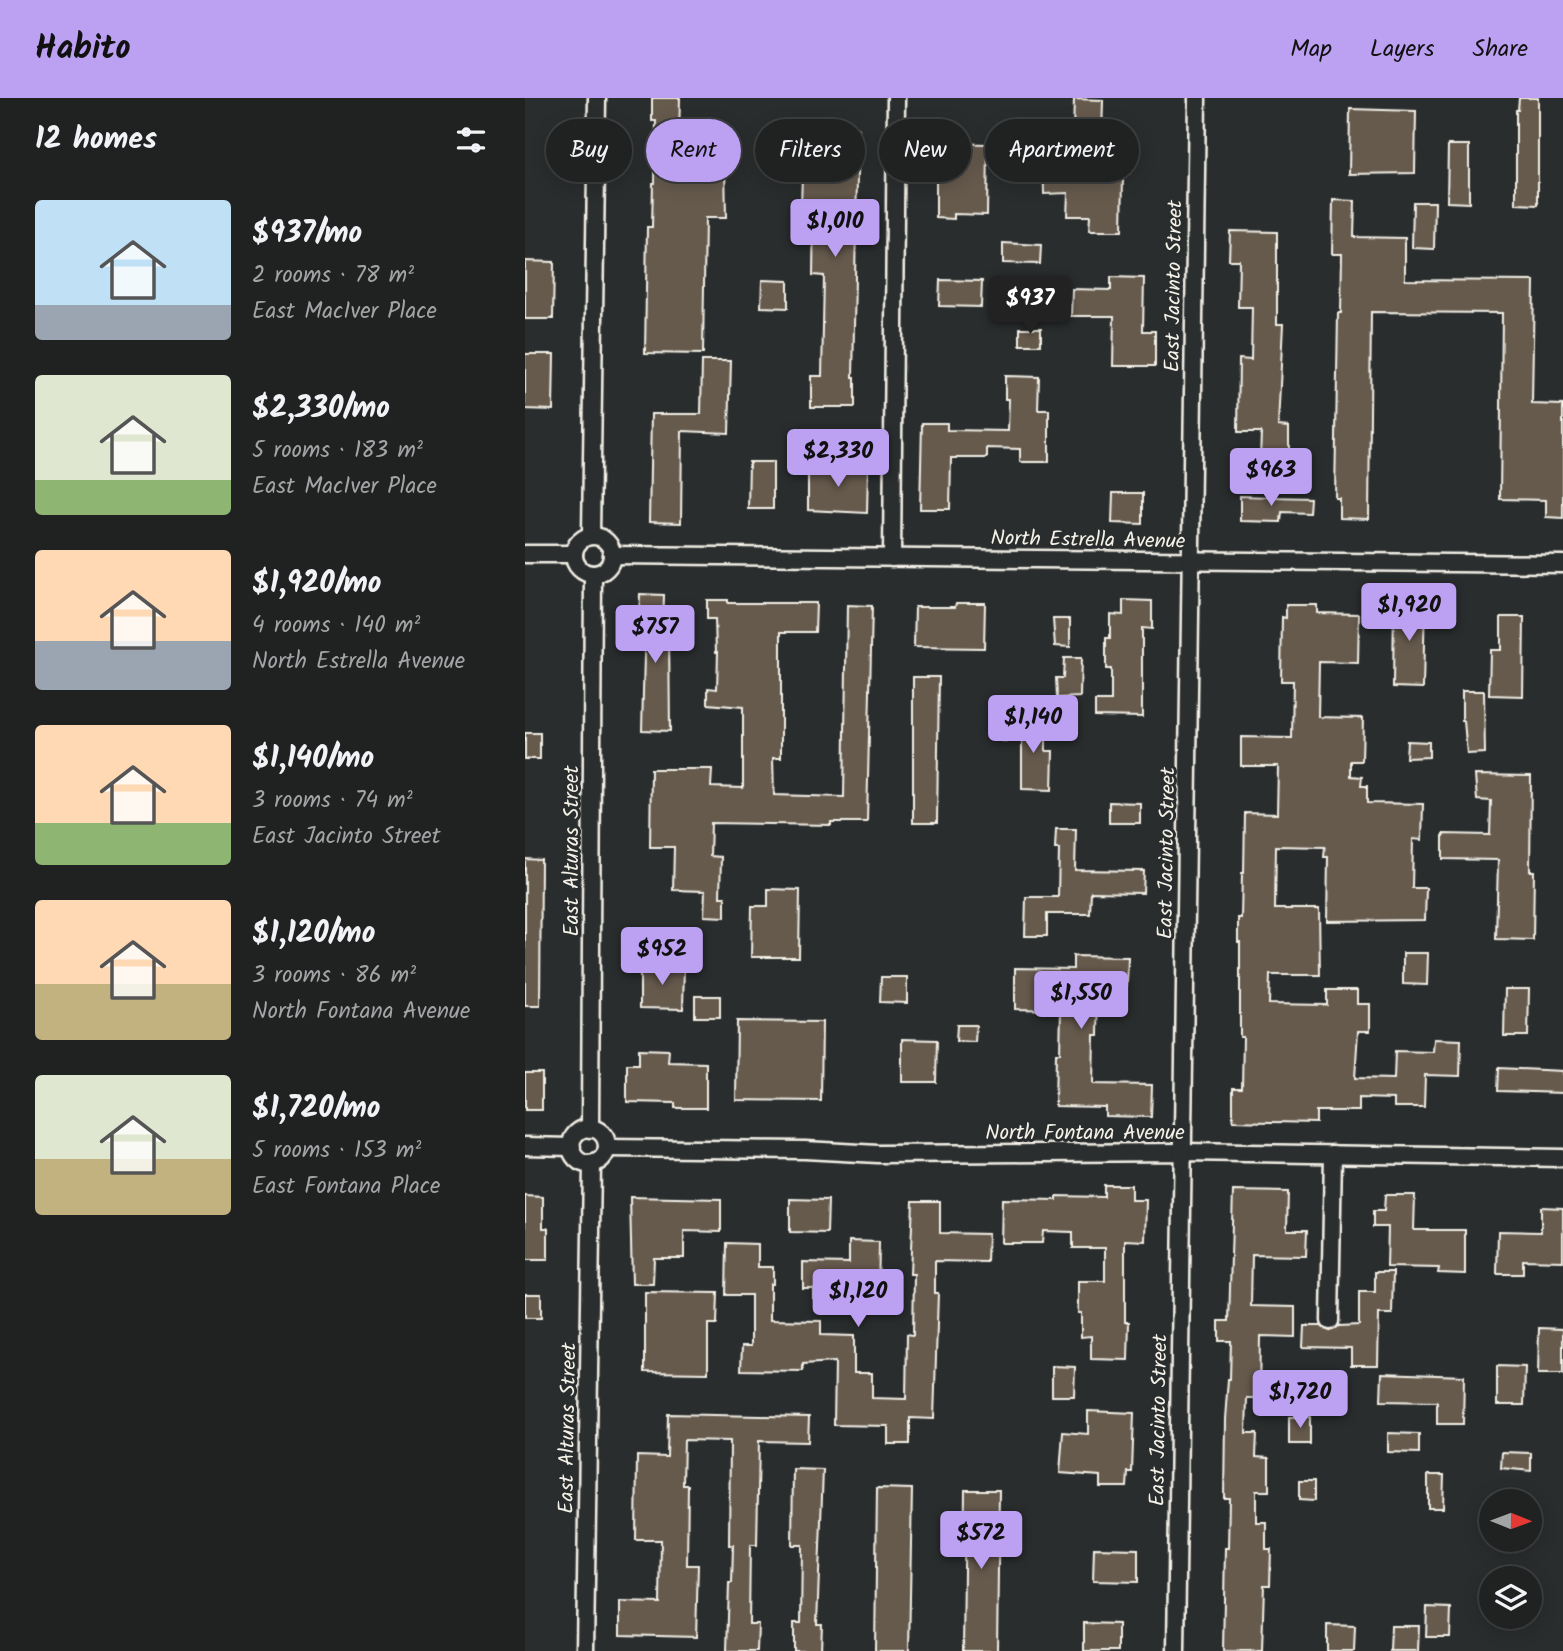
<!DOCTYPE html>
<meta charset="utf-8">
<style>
body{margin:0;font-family:Kalam,sans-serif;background:#282a2a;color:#f1f3f6;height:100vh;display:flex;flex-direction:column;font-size:26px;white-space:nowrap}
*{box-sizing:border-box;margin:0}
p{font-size:23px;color:#a2a4a5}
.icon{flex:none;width:38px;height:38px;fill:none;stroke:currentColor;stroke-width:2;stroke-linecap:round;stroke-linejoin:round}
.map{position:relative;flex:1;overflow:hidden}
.drawer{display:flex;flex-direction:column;background:#202222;width:525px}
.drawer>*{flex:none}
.top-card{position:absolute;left:21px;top:21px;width:665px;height:63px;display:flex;gap:14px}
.needle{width:46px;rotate:91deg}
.tools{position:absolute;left:954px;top:1391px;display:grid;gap:14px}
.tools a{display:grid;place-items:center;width:63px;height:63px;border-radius:50%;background:#202222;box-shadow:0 4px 18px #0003,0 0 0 2px #3d3f40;font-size:35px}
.price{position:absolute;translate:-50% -60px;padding:0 16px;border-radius:7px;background:#bca0f2;color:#111;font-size:23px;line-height:46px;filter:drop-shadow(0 2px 4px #0008)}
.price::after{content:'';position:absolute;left:50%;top:42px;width:21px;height:16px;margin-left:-10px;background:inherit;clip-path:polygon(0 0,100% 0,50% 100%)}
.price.selected{background:#222;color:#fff}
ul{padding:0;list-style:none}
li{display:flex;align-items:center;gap:21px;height:175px;padding:0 35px}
li span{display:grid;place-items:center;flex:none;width:196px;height:140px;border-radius:7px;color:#555}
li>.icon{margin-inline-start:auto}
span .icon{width:84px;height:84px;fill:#fffc;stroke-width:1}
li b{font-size:30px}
h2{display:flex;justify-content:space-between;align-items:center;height:84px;padding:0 35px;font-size:30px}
.pill{padding:0 24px;border-radius:32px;background:#202222;box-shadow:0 4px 18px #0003,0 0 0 2px #3d3f40;font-size:24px;line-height:63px}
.pill.selected{background:#bca0f2;color:#111}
header{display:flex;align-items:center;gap:42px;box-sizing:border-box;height:98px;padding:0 35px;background:#bca0f2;color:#111}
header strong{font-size:33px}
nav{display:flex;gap:38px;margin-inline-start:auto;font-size:24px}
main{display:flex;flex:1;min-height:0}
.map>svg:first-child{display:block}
</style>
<header>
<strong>Habito</strong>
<nav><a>Map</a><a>Layers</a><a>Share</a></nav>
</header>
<main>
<section class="drawer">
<h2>12 homes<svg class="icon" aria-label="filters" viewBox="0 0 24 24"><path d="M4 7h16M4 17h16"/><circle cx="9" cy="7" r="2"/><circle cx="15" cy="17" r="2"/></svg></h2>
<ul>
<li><span style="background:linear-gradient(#bfe0f5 75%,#9aa5b1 0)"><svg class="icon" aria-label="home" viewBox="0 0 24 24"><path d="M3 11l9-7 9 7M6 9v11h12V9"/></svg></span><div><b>$937/mo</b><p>2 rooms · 78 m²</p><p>East MacIver Place</p></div></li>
<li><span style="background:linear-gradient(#dfe7d0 75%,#8fb573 0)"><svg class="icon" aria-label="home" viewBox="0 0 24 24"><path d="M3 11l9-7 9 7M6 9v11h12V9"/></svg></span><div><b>$2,330/mo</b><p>5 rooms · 183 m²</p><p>East MacIver Place</p></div></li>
<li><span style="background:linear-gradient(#ffd9b3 65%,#9aa5b1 0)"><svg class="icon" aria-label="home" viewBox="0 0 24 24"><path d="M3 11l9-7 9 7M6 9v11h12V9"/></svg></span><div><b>$1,920/mo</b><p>4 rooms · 140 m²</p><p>North Estrella Avenue</p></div></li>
<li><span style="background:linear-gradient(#ffd9b3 70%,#8fb573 0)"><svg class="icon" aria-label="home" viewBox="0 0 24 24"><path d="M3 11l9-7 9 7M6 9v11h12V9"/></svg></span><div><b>$1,140/mo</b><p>3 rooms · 74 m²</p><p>East Jacinto Street</p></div></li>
<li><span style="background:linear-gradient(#ffd9b3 60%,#c2b280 0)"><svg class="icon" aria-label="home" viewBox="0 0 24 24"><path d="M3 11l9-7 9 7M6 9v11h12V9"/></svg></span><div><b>$1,120/mo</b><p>3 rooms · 86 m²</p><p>North Fontana Avenue</p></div></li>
<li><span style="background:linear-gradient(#dfe7d0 60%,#c2b280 0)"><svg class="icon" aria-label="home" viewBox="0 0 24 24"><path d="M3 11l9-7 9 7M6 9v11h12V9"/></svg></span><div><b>$1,720/mo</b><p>5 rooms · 153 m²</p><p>East Fontana Place</p></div></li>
</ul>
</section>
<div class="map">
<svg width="1038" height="1553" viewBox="0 0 1038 1553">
<rect width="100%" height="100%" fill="#2a2d2e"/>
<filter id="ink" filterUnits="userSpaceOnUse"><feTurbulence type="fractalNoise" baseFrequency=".0143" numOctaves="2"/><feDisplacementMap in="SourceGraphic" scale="14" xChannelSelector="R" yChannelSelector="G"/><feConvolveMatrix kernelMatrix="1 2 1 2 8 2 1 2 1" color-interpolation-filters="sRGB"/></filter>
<g filter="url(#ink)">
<g fill="#665a4d" stroke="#f4f1e8" stroke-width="2">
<path d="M 127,0 L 155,0 L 154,40 L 163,40 L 163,45 L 188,44 L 188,66 L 200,66 L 201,120 L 180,120 L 178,256 L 120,255 L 122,129 L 127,129 L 128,85 L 130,85 L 131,23 L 127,23 Z"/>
<path d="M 994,0 L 1013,0 L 1013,107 L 991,106 L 991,12 L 993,12 Z"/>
<path d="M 549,1 L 578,2 L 576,77 L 598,78 L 597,133 L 564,133 L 565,118 L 542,118 L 543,95 L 519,96 L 518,52 L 499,52 L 499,34 L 548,35 Z"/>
<path d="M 825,11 L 891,13 L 890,75 L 824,76 Z"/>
<path d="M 291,29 L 333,30 L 328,279 L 330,279 L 330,309 L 286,309 L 286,278 L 297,278 L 299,178 L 288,177 L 289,108 L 276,108 L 277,77 L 290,77 Z"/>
<path d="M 416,45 L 463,46 L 462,117 L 429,116 L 429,121 L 411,120 L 411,82 L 416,82 Z"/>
<path d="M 923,47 L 944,47 L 944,105 L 922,104 Z"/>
<path d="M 808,102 L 830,103 L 829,139 L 880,140 L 880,182 L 1009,183 L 1007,306 L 1038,307 L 1038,420 L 1021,419 L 1021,402 L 975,401 L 977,215 L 846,214 L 844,421 L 814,420 L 814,400 L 810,400 L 813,215 L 816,215 L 817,156 L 807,156 Z"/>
<path d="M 888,104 L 910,104 L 909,151 L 887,150 Z"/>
<path d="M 705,133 L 752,134 L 752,226 L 758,226 L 753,328 L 764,329 L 764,362 L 735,361 L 736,334 L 713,334 L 714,261 L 726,262 L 727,209 L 713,209 L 714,162 L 704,162 Z"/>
<path d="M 478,145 L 516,147 L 515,166 L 478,165 Z"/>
<path d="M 0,163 L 29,164 L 28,221 L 0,221 Z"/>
<path d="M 586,179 L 619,180 L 618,233 L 630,233 L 630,268 L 588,268 L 589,218 L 546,218 L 547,191 L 586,192 Z"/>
<path d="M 237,182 L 263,183 L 263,210 L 236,209 Z"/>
<path d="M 415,182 L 457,183 L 456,209 L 414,208 Z"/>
<rect x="495" y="230" width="21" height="17"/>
<path d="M 0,256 L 29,256 L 28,312 L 0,311 Z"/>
<path d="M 177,263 L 206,263 L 204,335 L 157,333 L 156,425 L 124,424 L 126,316 L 176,316 Z"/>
<path d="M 480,278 L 514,279 L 513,312 L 524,312 L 524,364 L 495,364 L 495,351 L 462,350 L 462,360 L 426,360 L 425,411 L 395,411 L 397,325 L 422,325 L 422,332 L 483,333 L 484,301 L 480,301 Z"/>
<path d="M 224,364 L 248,364 L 248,411 L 223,411 Z"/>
<path d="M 283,368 L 343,369 L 342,415 L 283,412 Z"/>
<path d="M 588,395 L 618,395 L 618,426 L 587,425 Z"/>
<path d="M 715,398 L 785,400 L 784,415 L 757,414 L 756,424 L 715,423 Z"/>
<path d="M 115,496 L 139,497 L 138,534 L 144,534 L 145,633 L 117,632 L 120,520 L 114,520 Z"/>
<path d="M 869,501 L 900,502 L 898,590 L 868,589 Z"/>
<path d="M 182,502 L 203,502 L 203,505 L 291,505 L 290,534 L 256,534 L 256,660 L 248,660 L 249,697 L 319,699 L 322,507 L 347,508 L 342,724 L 306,724 L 306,727 L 186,725 L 185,758 L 196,759 L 195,799 L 200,799 L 200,819 L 179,818 L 180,793 L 148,792 L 149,749 L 125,749 L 126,671 L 187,671 L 186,689 L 218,690 L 218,609 L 183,606 L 183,590 L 192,591 L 193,554 L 191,554 L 190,521 L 182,521 Z"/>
<path d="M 598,502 L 627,503 L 627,531 L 617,530 L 617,619 L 570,618 L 570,603 L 586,603 L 586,571 L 581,571 L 581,540 L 585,540 L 585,516 L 598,517 Z"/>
<path d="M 431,505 L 460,505 L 459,550 L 389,549 L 390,509 L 430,509 Z"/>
<path d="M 761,507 L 792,507 L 792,515 L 834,516 L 833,565 L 794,564 L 793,619 L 838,620 L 837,663 L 826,663 L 826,678 L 837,679 L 836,688 L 842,688 L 842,705 L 898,706 L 897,742 L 888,741 L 887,790 L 901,790 L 900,822 L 802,823 L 803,759 L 799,759 L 800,749 L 751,748 L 750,811 L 794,811 L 795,877 L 745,877 L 744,906 L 802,907 L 802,892 L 832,892 L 832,906 L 845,906 L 845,933 L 833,933 L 830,980 L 869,981 L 870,953 L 908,954 L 909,941 L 936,942 L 935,978 L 900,977 L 899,1009 L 869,1009 L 869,1001 L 834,1000 L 834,1013 L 791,1013 L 791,1025 L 708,1023 L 708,990 L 717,990 L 718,939 L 715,939 L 715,844 L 713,844 L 713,820 L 716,820 L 717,775 L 719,775 L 720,715 L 752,716 L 753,668 L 716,668 L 716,639 L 767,640 L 768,583 L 756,583 L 757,519 L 761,520 Z"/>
<path d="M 976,519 L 999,519 L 998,598 L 964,597 L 965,552 L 976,552 Z"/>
<path d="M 528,521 L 545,521 L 545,549 L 530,548 Z"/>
<path d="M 539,560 L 556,560 L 555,599 L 532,600 L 531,580 L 538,580 Z"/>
<path d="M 388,579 L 414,579 L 412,725 L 388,725 Z"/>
<path d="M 937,593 L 959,593 L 960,655 L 942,656 L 939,623 L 937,623 Z"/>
<path d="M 478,626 L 521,627 L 521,653 L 528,653 L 527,692 L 497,691 L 497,643 L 478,643 Z"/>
<rect x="0" y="635" width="15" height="26"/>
<path d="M 882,643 L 904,644 L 904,659 L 881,660 Z"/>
<path d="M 950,677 L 1006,678 L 1005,773 L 1009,773 L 1008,842 L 971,841 L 973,762 L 918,761 L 918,736 L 965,737 L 966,703 L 952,702 Z"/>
<path d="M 584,704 L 615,705 L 615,725 L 584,725 Z"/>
<path d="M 531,731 L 551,731 L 550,772 L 619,773 L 618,795 L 566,794 L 565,816 L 522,816 L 522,838 L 500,838 L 501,799 L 533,799 L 534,751 L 530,751 Z"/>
<path d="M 0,761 L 16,762 L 15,908 L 0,908 Z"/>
<path d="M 243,791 L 275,792 L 274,859 L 226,859 L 227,808 L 243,808 Z"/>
<path d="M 878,855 L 903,855 L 902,887 L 878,886 Z"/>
<path d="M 548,858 L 603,859 L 602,887 L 574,886 L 573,937 L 569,937 L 568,986 L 627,987 L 626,1019 L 580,1018 L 580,1009 L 530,1008 L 531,955 L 535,955 L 536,912 L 490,911 L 490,870 L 548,871 Z"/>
<path d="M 115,867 L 159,868 L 158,911 L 115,910 Z"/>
<path d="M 356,879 L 382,879 L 382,905 L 355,904 Z"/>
<path d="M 980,891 L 1004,891 L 1003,938 L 979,938 Z"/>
<rect x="170" y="898" width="25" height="21"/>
<path d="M 212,923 L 297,924 L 296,1003 L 211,1002 Z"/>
<path d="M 432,927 L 451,927 L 450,944 L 431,943 Z"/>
<path d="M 377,941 L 412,942 L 411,984 L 377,984 Z"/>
<path d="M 114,951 L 144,952 L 143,964 L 181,965 L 181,1010 L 150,1010 L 150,1005 L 102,1004 L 102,966 L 114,966 Z"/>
<path d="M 974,970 L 1038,973 L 1038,995 L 973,993 Z"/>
<rect x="0" y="975" width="17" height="37"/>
<path d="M 579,1087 L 606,1087 L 606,1102 L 621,1102 L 620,1143 L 600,1142 L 600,1224 L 604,1224 L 603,1262 L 566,1261 L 566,1238 L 556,1239 L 556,1215 L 553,1215 L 553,1183 L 580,1183 L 580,1150 L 548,1150 L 548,1134 L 518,1133 L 517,1145 L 476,1145 L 477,1101 L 532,1102 L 532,1098 L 579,1099 Z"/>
<path d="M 708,1093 L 763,1094 L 762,1132 L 782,1132 L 781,1158 L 727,1157 L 726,1208 L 770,1209 L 770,1239 L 735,1238 L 734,1300 L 722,1300 L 721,1335 L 732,1335 L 731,1359 L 744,1360 L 744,1393 L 731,1393 L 731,1424 L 741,1424 L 741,1451 L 746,1451 L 745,1487 L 739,1487 L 737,1553 L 698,1553 L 700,1450 L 703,1450 L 704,1400 L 699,1400 L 700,1321 L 703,1281 L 705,1281 L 706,1243 L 694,1243 L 694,1223 L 704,1223 Z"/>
<path d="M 860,1097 L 890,1097 L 889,1132 L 940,1132 L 940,1176 L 913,1175 L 914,1170 L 862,1169 L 863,1129 L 848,1129 L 848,1113 L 859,1113 Z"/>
<path d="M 0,1098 L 18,1099 L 18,1130 L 23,1130 L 23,1162 L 0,1162 Z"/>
<path d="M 105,1099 L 196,1101 L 196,1134 L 159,1133 L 159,1160 L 129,1160 L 128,1186 L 107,1186 Z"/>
<path d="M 265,1101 L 303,1102 L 302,1135 L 265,1134 Z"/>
<path d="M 388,1103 L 415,1103 L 415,1135 L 463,1136 L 462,1164 L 410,1163 L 410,1195 L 413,1195 L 409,1321 L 385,1320 L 385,1346 L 363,1346 L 363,1328 L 309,1327 L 310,1264 L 278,1266 L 278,1273 L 216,1272 L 217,1248 L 226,1248 L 226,1197 L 201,1197 L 202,1145 L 233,1146 L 233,1169 L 248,1169 L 248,1186 L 245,1186 L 245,1222 L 296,1223 L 296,1237 L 329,1238 L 329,1275 L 347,1275 L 347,1300 L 381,1301 L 382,1236 L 388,1237 L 389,1176 L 385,1176 Z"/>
<path d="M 1016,1109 L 1038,1110 L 1038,1163 L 998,1162 L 998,1176 L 972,1176 L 973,1133 L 1016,1134 Z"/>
<path d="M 324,1143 L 354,1144 L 353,1202 L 288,1201 L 288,1190 L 278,1190 L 278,1164 L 324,1165 Z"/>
<path d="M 850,1174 L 868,1174 L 867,1216 L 854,1216 L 853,1267 L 826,1267 L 826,1250 L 778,1249 L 779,1228 L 796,1228 L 805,1233 L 814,1228 L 834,1227 L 834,1194 L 850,1194 Z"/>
<path d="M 120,1194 L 193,1195 L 192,1226 L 183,1226 L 183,1275 L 120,1274 Z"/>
<rect x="0" y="1196" width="16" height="24"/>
<path d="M 1014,1230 L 1038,1231 L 1038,1276 L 1013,1276 Z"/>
<path d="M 527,1268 L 550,1269 L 549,1298 L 527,1298 Z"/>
<path d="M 972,1268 L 1000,1269 L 999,1307 L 972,1307 Z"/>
<path d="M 857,1275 L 939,1278 L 938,1326 L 912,1326 L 912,1304 L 856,1303 Z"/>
<path d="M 563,1313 L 609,1315 L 607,1374 L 603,1374 L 602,1389 L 575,1389 L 575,1378 L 535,1375 L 538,1334 L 563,1336 Z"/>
<path d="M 143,1316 L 284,1319 L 283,1344 L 234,1343 L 232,1447 L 225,1447 L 224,1526 L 233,1526 L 232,1553 L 202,1553 L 204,1485 L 207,1485 L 208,1447 L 204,1447 L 205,1343 L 159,1342 L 158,1387 L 163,1387 L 162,1467 L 173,1467 L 171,1539 L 95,1537 L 95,1504 L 135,1505 L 136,1442 L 111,1442 L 112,1358 L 142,1359 Z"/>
<rect x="764" y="1319" width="21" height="27"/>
<path d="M 863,1335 L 894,1336 L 894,1355 L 863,1354 Z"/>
<path d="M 977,1354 L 1006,1355 L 1006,1373 L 976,1370 Z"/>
<path d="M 268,1371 L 298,1372 L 292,1526 L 297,1526 L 296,1553 L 269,1553 L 269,1525 L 276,1525 L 277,1447 L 267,1447 Z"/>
<path d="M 903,1377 L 919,1377 L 918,1410 L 903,1410 Z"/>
<path d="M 774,1383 L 789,1383 L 789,1403 L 774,1402 Z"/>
<path d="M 352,1390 L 387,1391 L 384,1553 L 350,1553 Z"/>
<path d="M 440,1392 L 474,1392 L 472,1553 L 438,1553 Z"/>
<path d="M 569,1450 L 613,1451 L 613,1484 L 568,1483 Z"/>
<path d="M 902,1509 L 926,1510 L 925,1539 L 901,1539 Z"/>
<path d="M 559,1525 L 593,1526 L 593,1553 L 559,1553 Z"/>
<path d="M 802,1527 L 830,1528 L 829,1553 L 802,1553 Z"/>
<path d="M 866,1528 L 894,1528 L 893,1553 L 865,1553 Z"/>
</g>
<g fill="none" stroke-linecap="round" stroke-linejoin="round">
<g stroke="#f4f1e8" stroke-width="21">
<g id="minor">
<path d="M 66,437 L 72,0"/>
<circle cx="68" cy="457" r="19"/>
<path d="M 0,456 L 49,456"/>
<path d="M 88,457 L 1038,466"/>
<path d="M 367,460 L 371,0"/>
<circle cx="64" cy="1048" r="18"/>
<path d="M 65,1031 L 68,476"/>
<path d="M 0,1048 L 47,1049"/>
<path d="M 82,1050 L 280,1052 L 353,1056 L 658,1054 L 1038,1060"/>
<path d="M 805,1223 L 808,1056"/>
<path d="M 60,1553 L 67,1066"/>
<path d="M 651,1553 L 672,0"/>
</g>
</g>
<use href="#minor" stroke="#2a2d2e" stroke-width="16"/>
</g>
</g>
<g text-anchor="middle" stroke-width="6" stroke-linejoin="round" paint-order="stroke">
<g font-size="21" fill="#f4f1e8" stroke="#2a2d2e">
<text transform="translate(648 188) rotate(-89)" y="7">East Jacinto Street</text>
<text transform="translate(563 441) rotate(1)" y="7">North Estrella Avenue</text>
<text transform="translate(46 753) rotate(-90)" y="7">East Alturas Street</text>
<text transform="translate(641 755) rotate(-89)" y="7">East Jacinto Street</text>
<text x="560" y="1041">North Fontana Avenue</text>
<text transform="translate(633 1322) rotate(-89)" y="7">East Jacinto Street</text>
<text transform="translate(42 1330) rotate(-89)" y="7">East Alturas Street</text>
</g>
</g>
</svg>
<div class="tools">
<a><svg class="needle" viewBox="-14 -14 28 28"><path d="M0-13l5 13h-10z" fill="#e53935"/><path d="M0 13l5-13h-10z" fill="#a2a4a5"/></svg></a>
<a><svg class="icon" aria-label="layers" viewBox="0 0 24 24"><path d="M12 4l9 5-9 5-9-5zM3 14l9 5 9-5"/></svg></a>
</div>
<b class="price" style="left:310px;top:161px">$1,010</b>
<b class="price selected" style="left:505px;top:238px">$937</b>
<b class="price" style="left:313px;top:391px">$2,330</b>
<b class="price" style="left:746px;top:410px">$963</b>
<b class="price" style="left:884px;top:545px">$1,920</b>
<b class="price" style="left:130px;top:567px">$757</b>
<b class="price" style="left:508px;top:657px">$1,140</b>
<b class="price" style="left:137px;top:889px">$952</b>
<b class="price" style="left:556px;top:933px">$1,550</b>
<b class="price" style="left:333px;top:1231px">$1,120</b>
<b class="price" style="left:775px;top:1332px">$1,720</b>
<b class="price" style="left:456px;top:1473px">$572</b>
<div class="top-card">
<a class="pill">Buy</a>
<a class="pill selected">Rent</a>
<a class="pill">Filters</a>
<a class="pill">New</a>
<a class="pill">Apartment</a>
</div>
</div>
</main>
